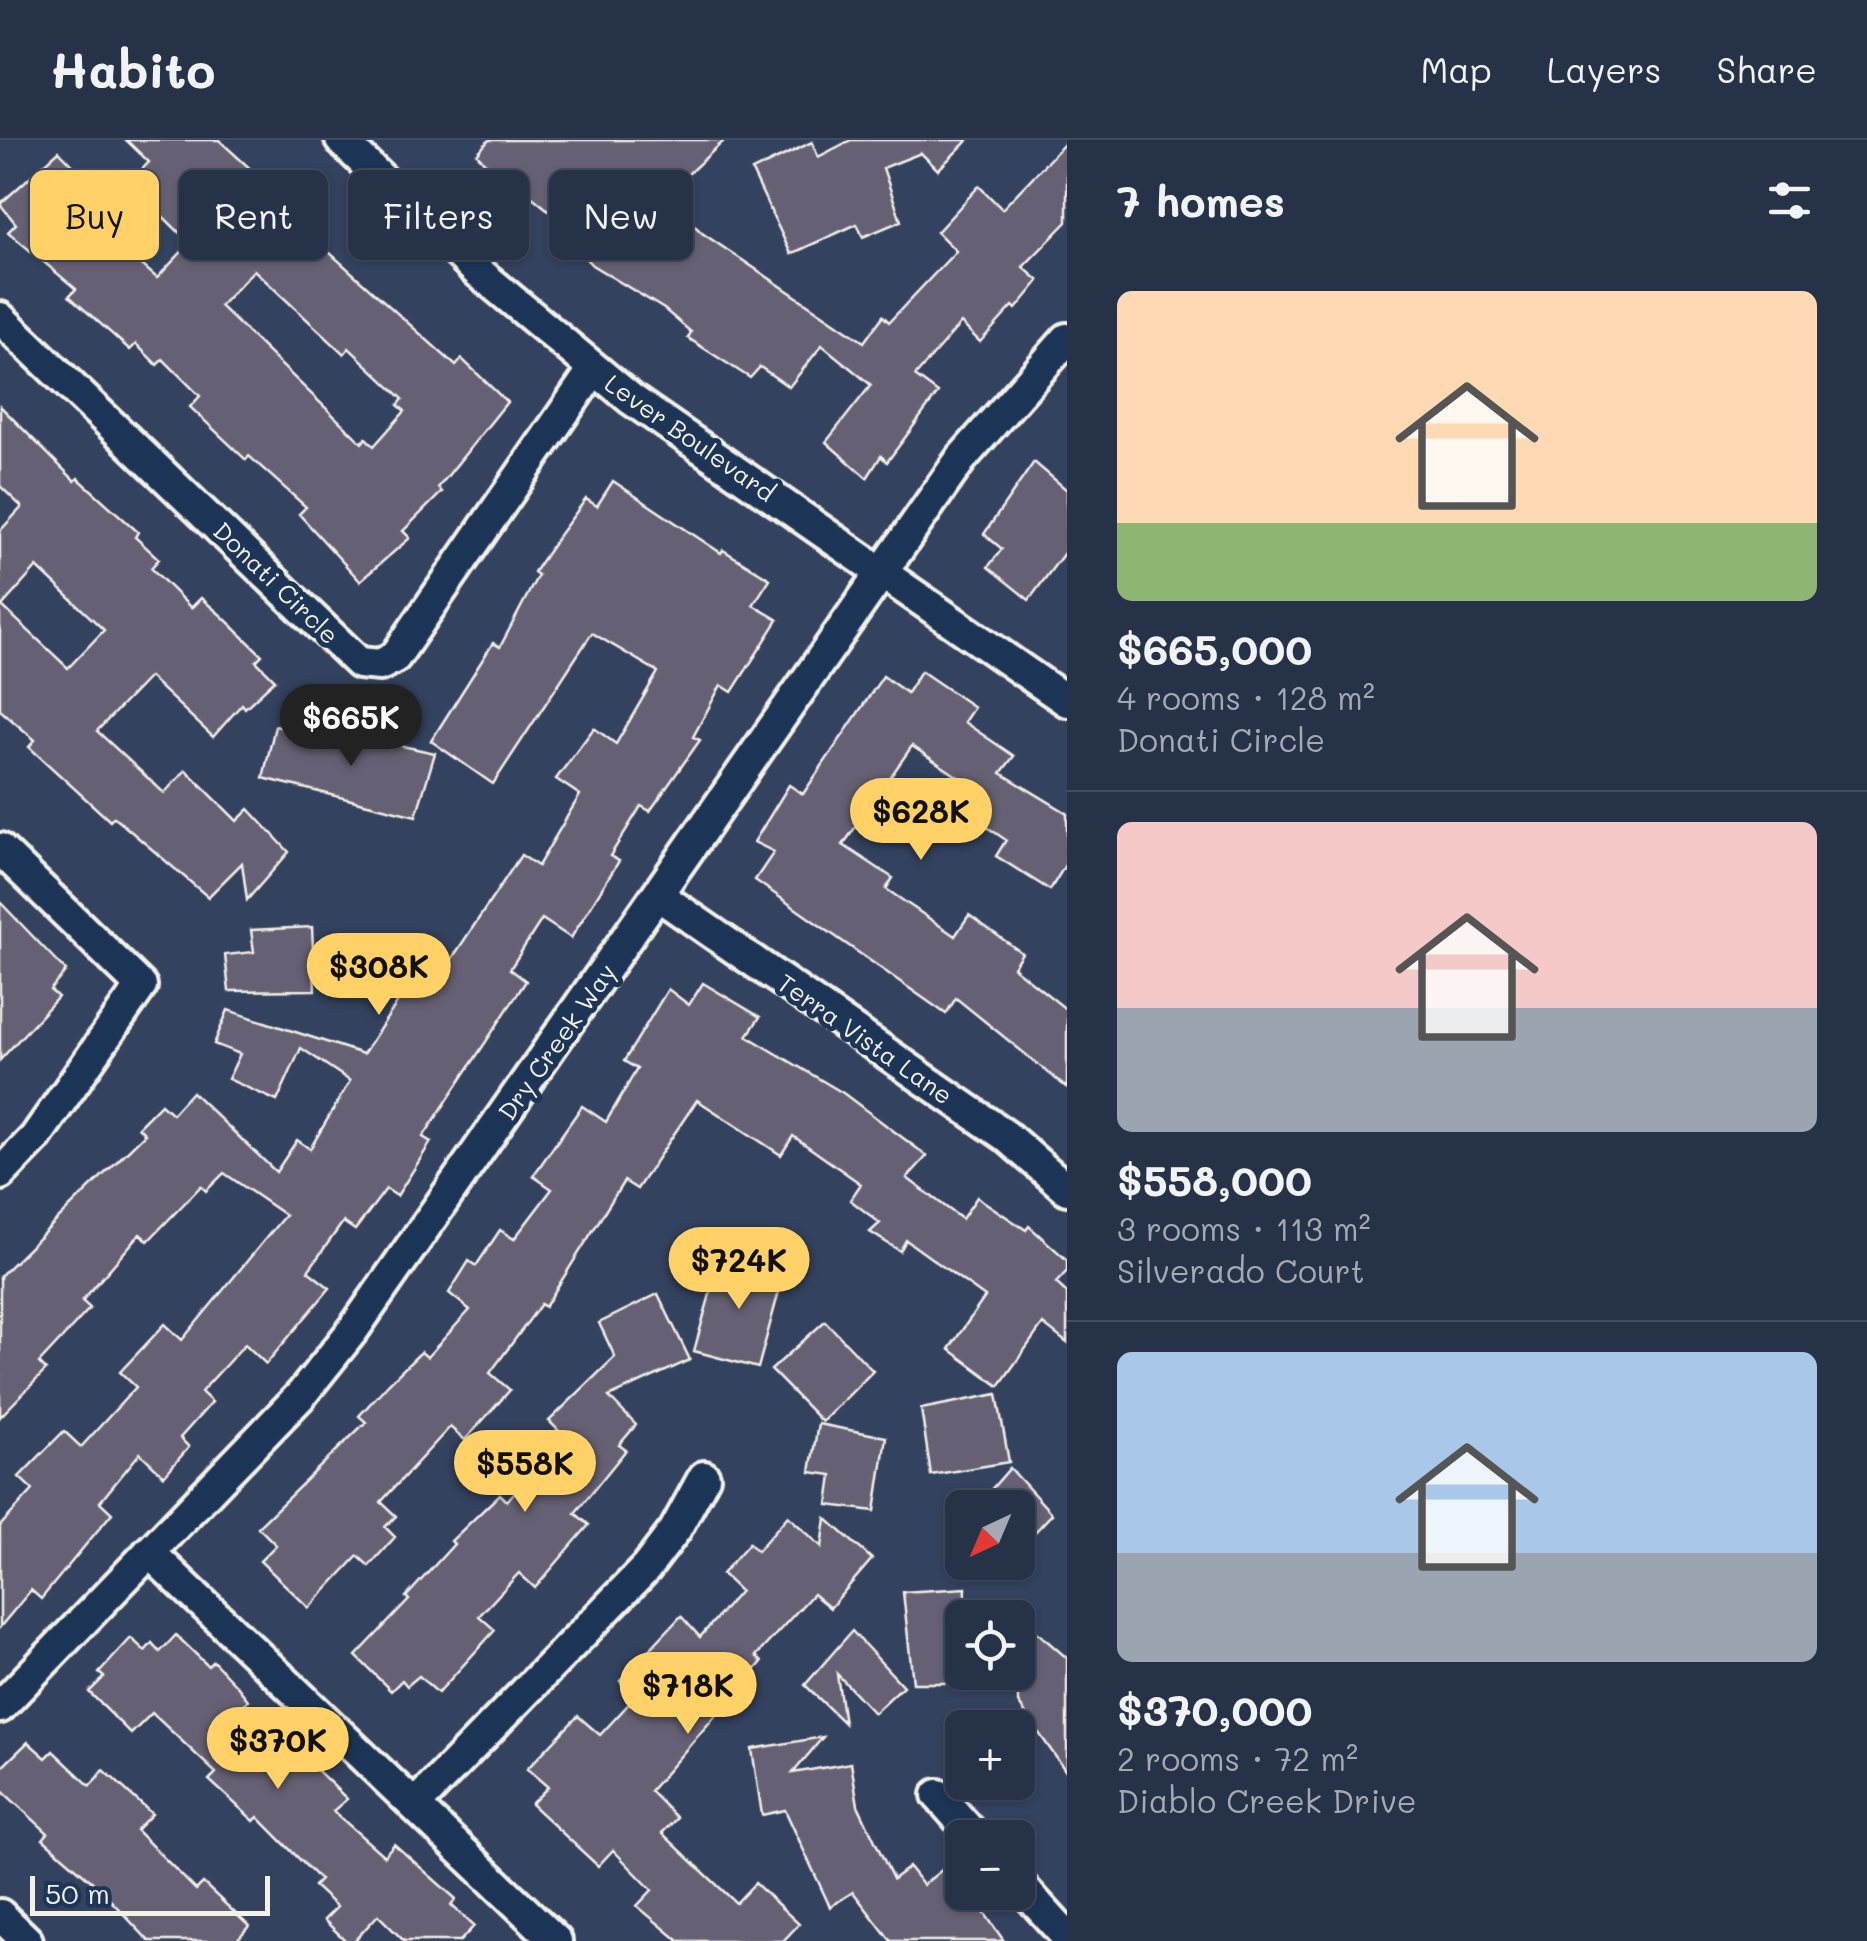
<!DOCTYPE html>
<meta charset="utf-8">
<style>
body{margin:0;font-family:Mali,sans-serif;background:#323e52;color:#f1f3f6;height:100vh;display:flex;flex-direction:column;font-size:38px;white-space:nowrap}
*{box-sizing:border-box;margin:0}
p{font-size:32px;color:#a4aab4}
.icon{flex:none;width:55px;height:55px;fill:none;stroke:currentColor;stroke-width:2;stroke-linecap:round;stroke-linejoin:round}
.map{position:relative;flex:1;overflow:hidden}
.details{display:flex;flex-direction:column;background:#263247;width:800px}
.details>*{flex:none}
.banner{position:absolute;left:30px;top:30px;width:885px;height:90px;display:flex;gap:20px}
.needle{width:65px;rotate:224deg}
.controls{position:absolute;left:945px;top:1350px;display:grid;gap:20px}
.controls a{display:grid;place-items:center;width:90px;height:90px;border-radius:15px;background:#263247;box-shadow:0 2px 8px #0004,0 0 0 2px #424d60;font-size:50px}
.scale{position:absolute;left:30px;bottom:25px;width:240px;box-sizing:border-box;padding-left:10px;border:5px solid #f4f1e8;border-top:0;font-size:28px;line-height:35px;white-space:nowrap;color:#f4f1e8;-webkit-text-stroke:8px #1d3557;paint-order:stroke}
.price{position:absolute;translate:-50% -85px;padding:0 22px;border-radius:35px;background:#ffd166;color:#111;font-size:32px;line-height:65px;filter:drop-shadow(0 2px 5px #0008)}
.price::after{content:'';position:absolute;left:50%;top:60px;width:30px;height:22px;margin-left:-15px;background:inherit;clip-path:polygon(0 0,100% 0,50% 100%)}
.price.selected{background:#222;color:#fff}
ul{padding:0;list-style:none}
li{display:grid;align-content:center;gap:20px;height:530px;padding:0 50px}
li+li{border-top:2px solid #424d60}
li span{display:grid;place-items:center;height:310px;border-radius:15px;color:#555}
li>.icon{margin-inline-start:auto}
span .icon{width:180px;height:180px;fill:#fffc;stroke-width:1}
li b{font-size:42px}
h2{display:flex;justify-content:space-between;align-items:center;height:120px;padding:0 50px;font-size:42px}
.pill{padding:0 35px;border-radius:15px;background:#263247;box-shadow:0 2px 8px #0004,0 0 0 2px #424d60;font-size:35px;line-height:90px}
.pill.selected{background:#ffd166;color:#111}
header{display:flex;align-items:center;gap:60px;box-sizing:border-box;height:140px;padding:0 50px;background:#263247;border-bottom:2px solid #424d60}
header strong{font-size:48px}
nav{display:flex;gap:55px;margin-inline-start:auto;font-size:35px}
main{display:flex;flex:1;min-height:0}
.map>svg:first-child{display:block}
</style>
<header>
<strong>Habito</strong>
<nav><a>Map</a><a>Layers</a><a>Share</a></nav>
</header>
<main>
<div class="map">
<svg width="1067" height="1801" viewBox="0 0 1067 1801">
<rect width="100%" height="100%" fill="#33425f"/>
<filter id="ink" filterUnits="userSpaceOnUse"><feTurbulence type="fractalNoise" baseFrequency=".01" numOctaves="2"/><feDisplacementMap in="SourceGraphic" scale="20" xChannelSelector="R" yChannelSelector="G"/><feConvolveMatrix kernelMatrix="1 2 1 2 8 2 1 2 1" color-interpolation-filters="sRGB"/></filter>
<g filter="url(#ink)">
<g fill="#656073" stroke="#f4f1e8" stroke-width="2.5" fill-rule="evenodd">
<path d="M 126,0 L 219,0 L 278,54 L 268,65 L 303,102 L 310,95 L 456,226 L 462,219 L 507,262 L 438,348 L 442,352 L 403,391 L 410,398 L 360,441 L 299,374 L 306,367 L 249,316 L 246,320 L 190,267 L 200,256 L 163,219 L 157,225 L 136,204 L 130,210 L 69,156 L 76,149 L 8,92 L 16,84 L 0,64 L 59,11 L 98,51 L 79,71 L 157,138 L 190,103 L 129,43 L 149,22 ZM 254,130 L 344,214 L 349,208 L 403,259 L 398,265 L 405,271 L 374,306 L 366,298 L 362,303 L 220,166 Z"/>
<path d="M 489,0 L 725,0 L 626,91 L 676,67 L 702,93 L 864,202 L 883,176 L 889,182 L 956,111 L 937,92 L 979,46 L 1002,69 L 1067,1 L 1067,82 L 1023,127 L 1039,141 L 1016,169 L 1013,166 L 980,202 L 961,183 L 915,236 L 938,253 L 887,322 L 881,316 L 867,338 L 826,302 L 871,245 L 822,205 L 789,247 L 760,227 L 750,238 L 688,198 L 691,192 L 664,169 L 592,125 L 553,84 L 558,78 L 509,38 L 504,44 L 477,14 Z"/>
<path d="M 851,0 L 968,0 L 938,30 L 921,13 L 883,28 L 901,81 L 863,97 L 857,84 L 791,114 L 752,31 L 812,2 L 818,17 Z"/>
<path d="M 0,266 L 75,341 L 78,338 L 138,392 L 135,397 L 159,419 L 151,428 L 191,468 L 201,458 L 223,477 L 262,515 L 256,521 L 275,540 L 245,568 L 242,564 L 213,597 L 149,537 L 97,591 L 164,653 L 186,630 L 237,681 L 249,669 L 289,712 L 247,760 L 242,723 L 208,757 L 114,677 L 110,681 L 29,607 L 35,600 L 0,570 L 0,391 L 22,367 L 0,346 ZM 37,427 L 104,490 L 68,528 L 2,466 Z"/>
<path d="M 1034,322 L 1067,350 L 1067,409 L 1029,460 L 988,427 L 1002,409 L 984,394 Z"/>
<path d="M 613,341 L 721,413 L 723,410 L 770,439 L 753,465 L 778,480 L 732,552 L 721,545 L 693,597 L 700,600 L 650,671 L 641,666 L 610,716 L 619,721 L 571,798 L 542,779 L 510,829 L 526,841 L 423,997 L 431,1002 L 397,1056 L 386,1049 L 355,1090 L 343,1082 L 308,1131 L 330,1148 L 266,1224 L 245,1204 L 201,1252 L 212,1262 L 180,1298 L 189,1307 L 164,1336 L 140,1313 L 100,1362 L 112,1373 L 41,1459 L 31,1450 L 0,1487 L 0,1386 L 33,1350 L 19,1337 L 64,1291 L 81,1307 L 136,1247 L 120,1232 L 165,1184 L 182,1200 L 285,1075 L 224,1033 L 206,1051 L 201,1046 L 148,1101 L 140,1094 L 82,1161 L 90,1168 L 39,1223 L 46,1230 L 0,1277 L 0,1136 L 145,994 L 138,987 L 161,964 L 172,974 L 192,952 L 276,1032 L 297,1000 L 310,1009 L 350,941 L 301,908 L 277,961 L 228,939 L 240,914 L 214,904 L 228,870 L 363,914 L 421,827 L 439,838 L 521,715 L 538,726 L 580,655 L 556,639 L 594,588 L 616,604 L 658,532 L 592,493 L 493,644 L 431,601 L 493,503 L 500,507 L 538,435 L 534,432 L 560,394 L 586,359 L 597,366 Z"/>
<path d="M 921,531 L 974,567 L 964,582 L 1014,616 L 1001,633 L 1067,673 L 1067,722 L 1050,750 L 996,716 L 1006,700 L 946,659 L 960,638 L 912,606 L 843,705 L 893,738 L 886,749 L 955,796 L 969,775 L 1022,813 L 1013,827 L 1067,870 L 1067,948 L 956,858 L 946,874 L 755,740 L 774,712 L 754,702 L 789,645 L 803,654 L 883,536 L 907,553 Z"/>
<path d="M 275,586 L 358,606 L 360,597 L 435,613 L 416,676 L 263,638 Z"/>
<path d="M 0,762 L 66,831 L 50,850 L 58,857 L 0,920 Z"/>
<path d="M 312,787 L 315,850 L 229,851 L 225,815 L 254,812 L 251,790 Z"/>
<path d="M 703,843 L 760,877 L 747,896 L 843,953 L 927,1016 L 907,1038 L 962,1079 L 977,1057 L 1026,1090 L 1029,1086 L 1067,1120 L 1067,1131 L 1056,1143 L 1067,1153 L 1067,1203 L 1043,1184 L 999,1246 L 949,1209 L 985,1157 L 906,1100 L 900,1111 L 870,1092 L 880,1083 L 850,1060 L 861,1044 L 793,996 L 781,1015 L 697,960 L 637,1049 L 624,1041 L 545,1167 L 541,1164 L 490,1233 L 510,1250 L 465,1300 L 450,1287 L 381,1362 L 396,1376 L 385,1387 L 395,1397 L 369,1426 L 358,1416 L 309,1468 L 260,1421 L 276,1405 L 258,1387 L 366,1282 L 359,1276 L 388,1244 L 421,1212 L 427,1217 L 470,1170 L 449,1153 L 469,1121 L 476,1126 L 500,1090 L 514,1099 L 552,1049 L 533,1036 L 582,966 L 606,982 L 637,929 L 624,921 L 668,849 L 689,865 Z"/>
<path d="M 721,1115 L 784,1133 L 758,1228 L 694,1211 Z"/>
<path d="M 658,1154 L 690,1220 L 609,1257 L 636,1285 L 619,1305 L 626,1310 L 575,1373 L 589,1385 L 535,1448 L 519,1433 L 479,1476 L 495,1490 L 438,1553 L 419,1536 L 407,1546 L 402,1540 L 391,1551 L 356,1516 L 409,1460 L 406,1457 L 454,1404 L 451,1401 L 500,1354 L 507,1361 L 563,1295 L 549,1281 L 615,1217 L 599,1183 Z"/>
<path d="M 825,1181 L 873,1231 L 822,1282 L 771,1230 Z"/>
<path d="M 997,1254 L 1009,1322 L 931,1335 L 921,1269 Z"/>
<path d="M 818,1284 L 886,1297 L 875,1371 L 828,1365 L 832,1335 L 810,1332 Z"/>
<path d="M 1010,1328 L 1052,1374 L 1018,1410 L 1018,1368 L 975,1368 Z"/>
<path d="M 788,1376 L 822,1407 L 826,1378 L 872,1419 L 830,1468 L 813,1454 L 756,1516 L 762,1522 L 650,1651 L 677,1678 L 662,1693 L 736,1763 L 755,1743 L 799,1784 L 783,1801 L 679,1801 L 637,1766 L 652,1750 L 613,1710 L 598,1726 L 531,1664 L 548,1647 L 527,1629 L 578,1576 L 600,1595 L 636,1556 L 620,1541 L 681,1476 L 700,1497 L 740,1451 L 722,1434 L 749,1403 L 757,1411 Z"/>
<path d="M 966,1448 L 962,1543 L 913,1543 L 903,1452 Z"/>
<path d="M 1030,1486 L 1067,1518 L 1067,1633 L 1018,1563 L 1018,1501 Z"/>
<path d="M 852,1491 L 903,1546 L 874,1573 L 837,1534 L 844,1583 L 805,1545 Z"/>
<path d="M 176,1495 L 208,1526 L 213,1521 L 237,1546 L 248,1560 L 240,1569 L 280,1607 L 286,1600 L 347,1659 L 333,1671 L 384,1716 L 394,1704 L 456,1759 L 451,1765 L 474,1786 L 460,1801 L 404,1801 L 378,1775 L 354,1801 L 346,1801 L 324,1780 L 337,1767 L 314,1746 L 320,1740 L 258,1677 L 254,1681 L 209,1640 L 216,1633 L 152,1573 L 131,1594 L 89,1552 L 104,1537 L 99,1533 L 131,1498 L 145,1511 L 152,1503 L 160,1512 Z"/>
<path d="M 823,1597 L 793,1633 L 851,1623 L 858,1665 L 893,1739 L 909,1727 L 923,1745 L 943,1729 L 974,1769 L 979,1765 L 1004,1801 L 891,1801 L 853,1752 L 830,1767 L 785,1670 L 762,1675 L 752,1609 Z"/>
<path d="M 28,1602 L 46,1618 L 53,1611 L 90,1646 L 104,1630 L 152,1674 L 136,1690 L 196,1750 L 203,1743 L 249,1786 L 236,1801 L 149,1801 L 97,1746 L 43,1699 L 48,1693 L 0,1649 L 0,1629 Z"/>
</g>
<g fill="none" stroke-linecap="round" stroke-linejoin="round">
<g stroke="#f4f1e8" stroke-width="38">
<g id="minor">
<path d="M 341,0 L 476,130 L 631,259 L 1067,561"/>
<path d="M 0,178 L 359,523 L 380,525 L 395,517 L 594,229"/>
<path d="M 0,709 L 141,846 L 35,998 L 0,1034"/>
<path d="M 658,755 L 1006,996 L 1067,1049"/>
<path d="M 149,1412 L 556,1801"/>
<path d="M 0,1567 L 301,1255 L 353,1190 L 961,319 L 1067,199"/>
<path d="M 938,1655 L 976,1698"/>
<path d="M 415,1665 L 646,1428 L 675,1390 L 704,1337"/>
<path d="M 1018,1743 L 1067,1797"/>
<path d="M 0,1775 L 27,1801"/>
</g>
</g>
<use href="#minor" stroke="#1d3557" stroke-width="30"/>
</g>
</g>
<g text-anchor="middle" stroke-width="10" stroke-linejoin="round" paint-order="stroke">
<g font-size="25" fill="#f4f1e8" stroke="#1d3557">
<text transform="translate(690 298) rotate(35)" y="9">Lever Boulevard</text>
<text transform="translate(276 443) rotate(44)" y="9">Donati Circle</text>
<text transform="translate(865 899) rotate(35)" y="9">Terra Vista Lane</text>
<text transform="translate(557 902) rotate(-55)" y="9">Dry Creek Way</text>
</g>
</g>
</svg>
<div class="controls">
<a><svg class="needle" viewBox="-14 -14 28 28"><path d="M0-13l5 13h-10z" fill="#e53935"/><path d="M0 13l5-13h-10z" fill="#a4aab4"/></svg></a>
<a><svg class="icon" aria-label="locate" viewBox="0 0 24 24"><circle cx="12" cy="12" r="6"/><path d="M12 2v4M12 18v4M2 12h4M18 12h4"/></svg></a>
<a>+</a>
<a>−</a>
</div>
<div class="scale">50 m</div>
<b class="price selected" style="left:351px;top:629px">$665K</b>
<b class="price" style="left:921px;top:723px">$628K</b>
<b class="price" style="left:379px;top:878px">$308K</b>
<b class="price" style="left:739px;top:1172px">$724K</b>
<b class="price" style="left:525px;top:1375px">$558K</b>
<b class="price" style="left:688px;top:1597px">$718K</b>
<b class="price" style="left:278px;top:1652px">$370K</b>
<div class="banner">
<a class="pill selected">Buy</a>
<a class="pill">Rent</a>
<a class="pill">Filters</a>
<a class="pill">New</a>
</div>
</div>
<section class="details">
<h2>7 homes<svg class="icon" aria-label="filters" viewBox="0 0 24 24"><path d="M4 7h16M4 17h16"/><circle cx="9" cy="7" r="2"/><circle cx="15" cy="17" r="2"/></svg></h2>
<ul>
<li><span style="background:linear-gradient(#ffd9b3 75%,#8fb573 0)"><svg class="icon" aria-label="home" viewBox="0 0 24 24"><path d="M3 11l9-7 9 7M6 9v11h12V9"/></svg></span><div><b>$665,000</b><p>4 rooms · 128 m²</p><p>Donati Circle</p></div></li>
<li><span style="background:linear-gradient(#f6c9c9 60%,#9aa5b1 0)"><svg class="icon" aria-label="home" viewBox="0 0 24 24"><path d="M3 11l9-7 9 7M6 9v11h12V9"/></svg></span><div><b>$558,000</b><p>3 rooms · 113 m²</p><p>Silverado Court</p></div></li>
<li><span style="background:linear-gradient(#a9c7e8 65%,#9aa5b1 0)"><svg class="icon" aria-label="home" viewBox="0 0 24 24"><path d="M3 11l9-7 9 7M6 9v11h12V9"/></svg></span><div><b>$370,000</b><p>2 rooms · 72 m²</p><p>Diablo Creek Drive</p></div></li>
</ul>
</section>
</main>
